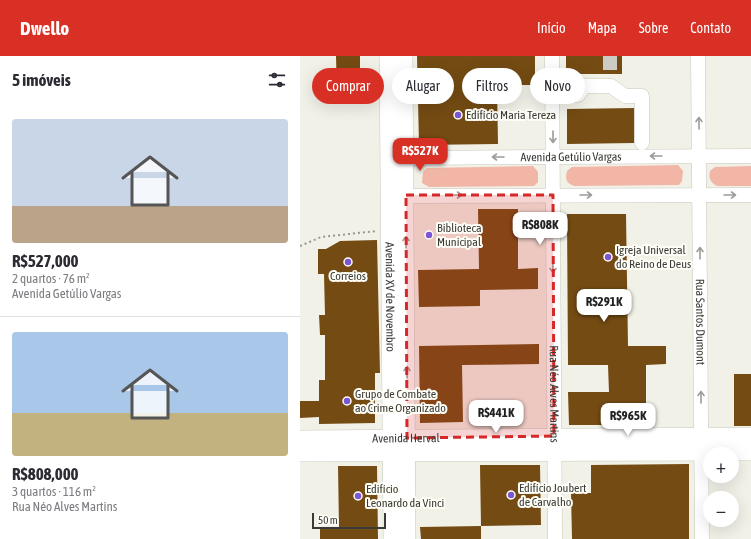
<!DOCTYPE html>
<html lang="pt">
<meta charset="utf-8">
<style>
body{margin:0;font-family:"Asap Condensed",sans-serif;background:#f7f7f7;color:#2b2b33;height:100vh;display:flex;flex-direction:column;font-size:15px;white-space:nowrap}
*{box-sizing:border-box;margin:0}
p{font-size:13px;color:#7c7c81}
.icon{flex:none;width:22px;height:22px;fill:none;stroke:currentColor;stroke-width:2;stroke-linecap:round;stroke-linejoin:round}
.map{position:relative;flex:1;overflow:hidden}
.side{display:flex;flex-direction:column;background:#fff;width:300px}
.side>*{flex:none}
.hud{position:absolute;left:12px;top:12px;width:379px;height:36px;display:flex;gap:8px}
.tools{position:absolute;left:403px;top:391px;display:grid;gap:8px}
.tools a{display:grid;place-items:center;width:36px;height:36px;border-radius:50%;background:#fff;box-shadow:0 4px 16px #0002;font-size:20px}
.scale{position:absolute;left:12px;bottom:10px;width:74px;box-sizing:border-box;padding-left:4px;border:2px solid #3a3a36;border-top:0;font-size:11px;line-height:14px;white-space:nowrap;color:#3a3a36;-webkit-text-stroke:3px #fffef7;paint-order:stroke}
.price{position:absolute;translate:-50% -34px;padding:0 9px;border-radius:8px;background:#fff;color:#222;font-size:13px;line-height:26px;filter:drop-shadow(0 1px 2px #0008)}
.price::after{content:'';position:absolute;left:50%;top:24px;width:12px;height:9px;margin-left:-6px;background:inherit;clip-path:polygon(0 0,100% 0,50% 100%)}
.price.current{background:#d93025;color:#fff}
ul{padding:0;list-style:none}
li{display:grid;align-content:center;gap:8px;height:212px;padding:0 12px}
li+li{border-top:1px solid #e1e1e2}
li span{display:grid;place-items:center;height:124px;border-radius:4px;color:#555}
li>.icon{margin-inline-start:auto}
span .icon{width:72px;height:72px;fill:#fffc;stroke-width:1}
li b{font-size:17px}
h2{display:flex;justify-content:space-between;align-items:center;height:48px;padding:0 12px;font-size:17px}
.tag{padding:0 14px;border-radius:18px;background:#fff;box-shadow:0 4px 16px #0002;font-size:14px;line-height:36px}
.tag.current{background:#d93025;color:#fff}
header{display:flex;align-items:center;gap:24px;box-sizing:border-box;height:56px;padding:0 20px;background:#d93025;color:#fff}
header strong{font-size:19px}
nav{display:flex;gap:22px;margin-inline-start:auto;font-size:14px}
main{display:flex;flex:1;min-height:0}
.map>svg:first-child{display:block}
</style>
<header>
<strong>Dwello</strong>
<nav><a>Início</a><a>Mapa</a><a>Sobre</a><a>Contato</a></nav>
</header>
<main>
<section class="side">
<h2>5 imóveis<svg class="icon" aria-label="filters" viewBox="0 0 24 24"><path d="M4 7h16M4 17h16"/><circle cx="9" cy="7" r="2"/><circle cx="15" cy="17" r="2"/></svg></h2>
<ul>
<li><span style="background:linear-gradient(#c9d6e8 70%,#b9a48a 0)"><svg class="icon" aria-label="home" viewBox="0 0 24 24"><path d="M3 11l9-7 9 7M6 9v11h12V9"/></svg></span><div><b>R$527,000</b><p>2 quartos · 76 m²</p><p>Avenida Getúlio Vargas</p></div></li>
<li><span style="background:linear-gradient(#a9c7e8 65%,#c2b280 0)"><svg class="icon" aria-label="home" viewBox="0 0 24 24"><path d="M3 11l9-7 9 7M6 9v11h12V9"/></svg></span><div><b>R$808,000</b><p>3 quartos · 116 m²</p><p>Rua Néo Alves Martins</p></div></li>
</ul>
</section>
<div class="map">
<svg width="451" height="483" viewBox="0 0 451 483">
<rect width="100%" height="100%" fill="#f2f1e8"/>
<g fill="#f1b6a6">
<path d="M 378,109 L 383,115 L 382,125 L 379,129 L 274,130 C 266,127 265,123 267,115 L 272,111 Z"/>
<path d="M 233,110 L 238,116 L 238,126 L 234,130 L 129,131 L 122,127 L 123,116 L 127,112 Z"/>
<path d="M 451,110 L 451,130 L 417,130 C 411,127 408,122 410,115 L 415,111 Z"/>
</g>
<g fill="#744b13">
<path d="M 36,0 L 60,0 L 60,40 L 37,40 Z"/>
<path d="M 117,0 L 235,0 L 235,29 L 197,29 L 198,88 L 119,89 Z"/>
<rect x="266" y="0" width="56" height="18"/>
<path d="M 334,52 L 334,87 L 267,88 L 267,53 Z"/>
<path d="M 178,153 L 218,153 L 218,213 L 238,212 L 238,233 L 180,234 L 180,250 L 119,251 L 118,214 L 179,213 Z"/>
<path d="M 267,158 L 326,158 L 328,290 L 366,290 L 366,308 L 346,309 L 346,369 L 269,369 L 268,336 L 309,336 L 308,309 L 268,309 Z"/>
<path d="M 77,184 L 80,317 L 75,317 L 75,367 L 19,368 L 19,361 L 0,362 L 0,345 L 19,345 L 19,324 L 25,324 L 25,279 L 20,279 L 19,259 L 25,259 L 24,218 L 18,218 L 18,193 L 26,193 L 40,185 Z"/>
<path d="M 239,288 L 239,308 L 162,309 L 163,366 L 120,367 L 119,290 Z"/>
<rect x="434" y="318" width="17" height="52"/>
<path d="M 389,408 L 389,483 L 272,483 L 271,437 L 291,437 L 291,409 Z"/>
<path d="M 180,409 L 240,409 L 241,469 L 181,470 Z"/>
<path d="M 38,410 L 77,410 L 78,483 L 20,483 L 20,471 L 39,471 Z"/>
<path d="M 181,470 L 181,483 L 121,483 L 120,471 Z"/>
</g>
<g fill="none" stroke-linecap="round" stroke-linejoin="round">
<path stroke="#cdccc4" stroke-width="14" stroke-dasharray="14 7" stroke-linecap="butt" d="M 310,0 L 310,18"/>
<g stroke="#c7c7bd" stroke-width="15">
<g id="minor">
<path id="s1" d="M 252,0 L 255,483"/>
<path id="s2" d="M 398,0 L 402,483"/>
<path d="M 252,41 L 278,39 L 284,30 L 311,30 L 325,40 L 342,40 L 342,87"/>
<path id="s3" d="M 95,102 L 451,100"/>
<path d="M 95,140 L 451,139"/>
</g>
</g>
<g stroke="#c7c7bd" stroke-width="18">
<g id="major">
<path id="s4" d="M 88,0 L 92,483"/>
<path d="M 104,0 L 107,483"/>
<path id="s5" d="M 0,383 L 451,380"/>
<path d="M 0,397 L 451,396"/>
</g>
</g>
<path stroke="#989791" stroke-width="2" stroke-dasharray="2 3" stroke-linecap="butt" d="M 0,190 L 21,181 L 77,175"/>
<use href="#minor" stroke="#fff" stroke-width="14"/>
<use href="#major" stroke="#fff" stroke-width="17"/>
</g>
<defs><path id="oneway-shaft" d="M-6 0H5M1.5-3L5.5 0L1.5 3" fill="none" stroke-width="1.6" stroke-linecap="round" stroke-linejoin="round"/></defs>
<g stroke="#9c9c9a">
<use href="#oneway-shaft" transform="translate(399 67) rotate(-91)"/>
<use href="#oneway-shaft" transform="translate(253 81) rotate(90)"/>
<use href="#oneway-shaft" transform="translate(356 100) rotate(180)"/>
<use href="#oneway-shaft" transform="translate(198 101) rotate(180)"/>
<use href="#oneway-shaft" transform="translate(156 139)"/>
<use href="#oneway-shaft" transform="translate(286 139)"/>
<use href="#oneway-shaft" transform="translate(430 139)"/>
<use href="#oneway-shaft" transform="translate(106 186) rotate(-90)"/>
<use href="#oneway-shaft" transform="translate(400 197) rotate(-90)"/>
<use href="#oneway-shaft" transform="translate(253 211) rotate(90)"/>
<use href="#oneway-shaft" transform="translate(107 316) rotate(-90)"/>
<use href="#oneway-shaft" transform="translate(401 341) rotate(-90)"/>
</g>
<path fill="#d62828" fill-opacity="0.2" stroke="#d62828" stroke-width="3" stroke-dasharray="8 5" stroke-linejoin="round" d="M 106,139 L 253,139 L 254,380 L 107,382 Z"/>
<g fill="#7a56d0" stroke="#fffef7" stroke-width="1.5">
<circle cx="158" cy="59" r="4"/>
<circle cx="129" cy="179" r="4"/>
<circle cx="308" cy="201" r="4"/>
<circle cx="48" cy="206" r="4"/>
<circle cx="47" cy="345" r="4"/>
<circle cx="211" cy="439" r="4"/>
<circle cx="58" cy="440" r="4"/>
</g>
<g text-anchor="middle" stroke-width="4" stroke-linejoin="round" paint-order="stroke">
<g font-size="12" fill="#3a3a36" stroke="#fffef7" text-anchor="start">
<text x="166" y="63">Edifício Maria Tereza</text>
<text x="137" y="176">Biblioteca<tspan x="137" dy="14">Municipal</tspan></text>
<text x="316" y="198">Igreja Universal<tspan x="316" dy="14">do Reino de Deus</tspan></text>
<text x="48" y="224" text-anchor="middle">Correios</text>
<text x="55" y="342">Grupo de Combate<tspan x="55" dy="14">ao Crime Organizado</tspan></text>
<text x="219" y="436">Edifício Joubert<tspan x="219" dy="14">de Carvalho</tspan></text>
<text x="66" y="437">Edifício<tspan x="66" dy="14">Leonardo da Vinci</tspan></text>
</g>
<g font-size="12" fill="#3a3a36" stroke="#fffef7">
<text dy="4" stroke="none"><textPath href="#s3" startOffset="176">Avenida Getúlio Vargas</textPath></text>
<text dy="4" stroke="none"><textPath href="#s4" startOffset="241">Avenida XV de Novembro</textPath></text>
<text dy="4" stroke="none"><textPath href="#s2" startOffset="266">Rua Santos Dumont</textPath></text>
<text dy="4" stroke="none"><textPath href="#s1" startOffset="338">Rua Néo Alves Martins</textPath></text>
<text dy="4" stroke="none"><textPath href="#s5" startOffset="106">Avenida Herval</textPath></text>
</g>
</g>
</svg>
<div class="tools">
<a>+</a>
<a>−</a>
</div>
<div class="scale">50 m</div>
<b class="price current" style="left:120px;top:116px">R$527K</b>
<b class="price" style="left:240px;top:190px">R$808K</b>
<b class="price" style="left:304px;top:267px">R$291K</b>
<b class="price" style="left:196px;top:378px">R$441K</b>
<b class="price" style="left:328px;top:381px">R$965K</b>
<div class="hud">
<a class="tag current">Comprar</a>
<a class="tag">Alugar</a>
<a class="tag">Filtros</a>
<a class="tag">Novo</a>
</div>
</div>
</main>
